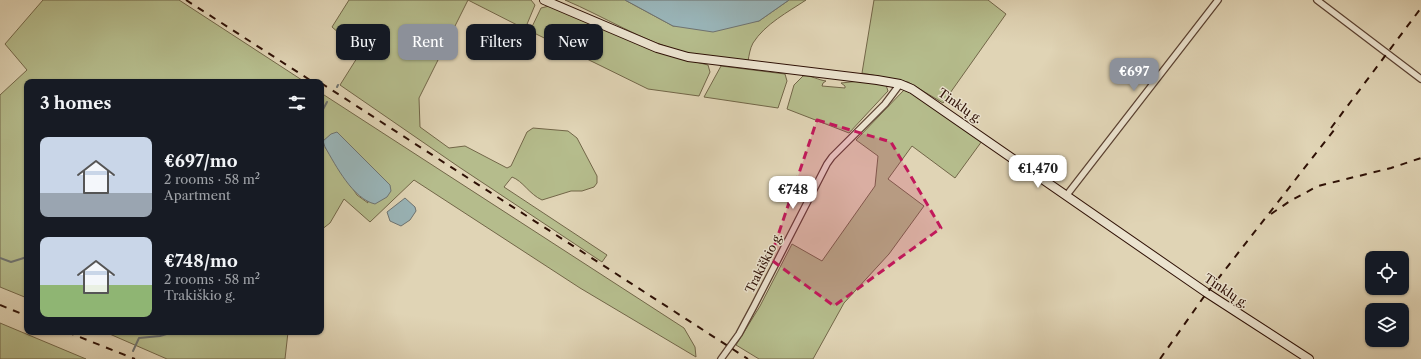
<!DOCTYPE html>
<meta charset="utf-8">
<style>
body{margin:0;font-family:"Libre Caslon Text",serif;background:#20242c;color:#f1f3f6;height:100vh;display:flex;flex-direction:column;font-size:15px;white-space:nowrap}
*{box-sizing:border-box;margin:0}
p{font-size:13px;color:#9ea1a6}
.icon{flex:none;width:22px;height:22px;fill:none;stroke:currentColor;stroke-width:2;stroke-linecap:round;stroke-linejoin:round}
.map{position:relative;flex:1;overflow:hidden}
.panel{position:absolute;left:24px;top:79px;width:300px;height:256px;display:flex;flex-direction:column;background:#171b24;border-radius:8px;box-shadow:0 1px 3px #0004}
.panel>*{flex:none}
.guide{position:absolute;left:336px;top:24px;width:380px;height:36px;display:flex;gap:8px}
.tools{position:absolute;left:1365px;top:251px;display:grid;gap:8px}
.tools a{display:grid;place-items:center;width:44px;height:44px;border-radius:8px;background:#171b24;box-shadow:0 1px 3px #0004;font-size:20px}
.price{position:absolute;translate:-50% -34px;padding:0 9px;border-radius:8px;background:#fff;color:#222;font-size:13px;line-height:26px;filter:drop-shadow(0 1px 2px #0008)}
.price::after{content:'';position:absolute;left:50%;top:24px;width:12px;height:9px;margin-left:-6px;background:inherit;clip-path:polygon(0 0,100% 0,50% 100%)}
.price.active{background:#8c9099;color:#fff}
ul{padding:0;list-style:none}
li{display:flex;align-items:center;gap:12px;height:100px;padding:0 16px}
li span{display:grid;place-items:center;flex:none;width:112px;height:80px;border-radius:8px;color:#555}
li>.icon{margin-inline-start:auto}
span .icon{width:48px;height:48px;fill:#fffc;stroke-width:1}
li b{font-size:17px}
h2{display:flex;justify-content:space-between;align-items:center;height:48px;padding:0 16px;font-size:17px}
.pill{padding:0 14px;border-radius:8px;background:#171b24;box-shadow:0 1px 3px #0004;font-size:14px;line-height:36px}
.pill.active{background:#8c9099;color:#fff}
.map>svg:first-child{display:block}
</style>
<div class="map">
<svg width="1421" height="359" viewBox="0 0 1421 359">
<rect width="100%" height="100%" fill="#e0d4b5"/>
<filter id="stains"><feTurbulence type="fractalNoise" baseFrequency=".005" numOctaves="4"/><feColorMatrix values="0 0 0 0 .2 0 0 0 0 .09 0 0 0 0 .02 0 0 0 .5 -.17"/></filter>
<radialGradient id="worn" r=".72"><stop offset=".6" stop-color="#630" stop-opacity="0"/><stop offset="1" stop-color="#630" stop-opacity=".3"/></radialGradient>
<g fill="#b5bc8c" stroke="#726648" fill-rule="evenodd">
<path d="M 43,0 L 179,0 L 305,82 L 27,82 L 27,298 L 0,287 L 0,95 L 27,70 L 5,44 Z"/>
<path d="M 349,0 L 468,0 L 419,98 L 420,127 L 449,148 L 465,146 L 507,168 L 511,166 L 527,132 L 533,128 L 568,131 L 577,138 L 597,176 L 597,183 L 594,187 L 582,191 L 571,191 L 542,200 C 529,194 523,181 512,177 L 504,187 L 607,255 L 602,262 L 459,167 L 340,85 L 357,58 L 355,47 L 332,27 Z"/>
<path d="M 468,0 L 531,0 L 535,5 L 525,29 Z"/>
<path d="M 565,0 L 625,0 L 673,26 L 759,21 L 789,0 L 806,0 C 788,12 765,24 753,43 C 750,48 749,56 748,61 C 726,59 704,58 684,52 C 644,42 603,16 565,0 Z"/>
<path d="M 874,0 L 988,0 L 1006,14 L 943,103 L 908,82 L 862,73 Z"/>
<path d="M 549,6 L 688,60 L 708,65 L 710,72 L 699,96 L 648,89 L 530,31 L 541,8 Z"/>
<path d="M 721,66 L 785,74 L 787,81 L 778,108 L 704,97 Z"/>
<path d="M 803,76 C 811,75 818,80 826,81 L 823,83 L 822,86 L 845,88 L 845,86 L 841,83 L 860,81 L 886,85 L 888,91 L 849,133 L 787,109 L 794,85 Z"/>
<path d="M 904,90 L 919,97 L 982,141 L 955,178 L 912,146 L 888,179 L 924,206 L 889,254 L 844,303 L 813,359 L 759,359 L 736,345 L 760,306 L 792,244 L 822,261 L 875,186 L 878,156 L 856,140 Z"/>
<path d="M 321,93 L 684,328 L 695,347 L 696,357 L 580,288 L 414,180 L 370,222 L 344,199 L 330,223 L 321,230 ZM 338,135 L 368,203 L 357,195 L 325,147 Z"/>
<path d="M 0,323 L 86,359 L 0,359 Z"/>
<path d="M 105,332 L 288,332 L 285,359 L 167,359 Z"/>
</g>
<g fill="#99b5b9" stroke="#6e7371">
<path d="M 625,0 L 789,0 L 759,21 L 713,32 L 673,26 Z"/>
<path d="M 337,132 L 390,185 L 391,191 L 387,197 L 375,204 C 353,199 336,166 325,147 L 323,141 L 331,134 Z"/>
<path d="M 405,198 L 415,207 L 416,211 L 410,220 L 401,226 L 390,221 L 387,212 Z"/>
</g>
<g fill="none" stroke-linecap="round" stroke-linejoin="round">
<g stroke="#6e7371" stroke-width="2">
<path d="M 337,87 L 338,85"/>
<path d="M 321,113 L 327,102"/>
<path d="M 0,258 L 11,262 L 27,257"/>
<path d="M 133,351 L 139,338 L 160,336 L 173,332"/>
</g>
<g stroke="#5a4131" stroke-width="8">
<g id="minor">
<path d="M 1317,0 L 1421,79"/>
<path d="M 1066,196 L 1218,0"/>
<path d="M 721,359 L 739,334 L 754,306 L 827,164 L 832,157 L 885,104 L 900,84"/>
</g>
</g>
<g stroke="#2e1005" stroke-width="10">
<path id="secondary" d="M 544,0 L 657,48 L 688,57 L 877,80 L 900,84 L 912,89 L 1207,293 L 1309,359"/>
</g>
<use href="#minor" stroke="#ebe3cf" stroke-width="5.5"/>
<use href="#secondary" stroke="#ebe3cf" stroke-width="8"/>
<g stroke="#2e1005" stroke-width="2" stroke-dasharray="7 7" stroke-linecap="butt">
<path d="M 186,0 L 313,82"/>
<path d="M 321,83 L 748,359"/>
<path d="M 1331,128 L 1421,8"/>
<path d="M 1271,214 L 1290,201 L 1318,186 L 1391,168 L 1421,158"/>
<path d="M 0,305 L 27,316"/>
<path d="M 67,332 L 135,359"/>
<path d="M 1160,359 L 1203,298 L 1338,125"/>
</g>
</g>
<path fill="#c2185b" fill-opacity="0.2" stroke="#c2185b" stroke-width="3" stroke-dasharray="8 5" stroke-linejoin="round" d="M 817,120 L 891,142 L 941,228 L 834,306 L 770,259 Z"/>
<g text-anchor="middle" stroke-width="3" stroke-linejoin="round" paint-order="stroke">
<g font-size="12" fill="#2e1005" stroke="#ebe3cf">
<text transform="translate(960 106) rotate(35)" y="4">Tinklų g.</text>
<text transform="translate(764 263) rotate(-63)" y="4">Trakiškio g.</text>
<text transform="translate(1226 291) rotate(34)" y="4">Tinklų g.</text>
</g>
</g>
<rect width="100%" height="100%" filter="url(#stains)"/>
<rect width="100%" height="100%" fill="url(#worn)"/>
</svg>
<div class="tools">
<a><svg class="icon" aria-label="locate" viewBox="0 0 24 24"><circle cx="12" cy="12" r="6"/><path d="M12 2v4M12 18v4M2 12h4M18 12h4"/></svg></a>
<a><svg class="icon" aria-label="layers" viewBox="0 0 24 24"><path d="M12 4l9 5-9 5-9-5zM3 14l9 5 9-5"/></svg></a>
</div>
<b class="price active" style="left:1134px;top:92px">€697</b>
<b class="price" style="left:1038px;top:189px">€1,470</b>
<b class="price" style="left:793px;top:210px">€748</b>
<div class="guide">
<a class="pill">Buy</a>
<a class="pill active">Rent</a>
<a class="pill">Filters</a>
<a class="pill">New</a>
</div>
<section class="panel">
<h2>3 homes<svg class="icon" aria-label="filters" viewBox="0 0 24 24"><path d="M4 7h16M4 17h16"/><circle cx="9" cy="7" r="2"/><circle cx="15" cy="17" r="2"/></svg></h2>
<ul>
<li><span style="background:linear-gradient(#c9d6e8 70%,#9aa5b1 0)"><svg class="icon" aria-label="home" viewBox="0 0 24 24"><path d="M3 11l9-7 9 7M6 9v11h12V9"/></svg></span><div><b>€697/mo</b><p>2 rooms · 58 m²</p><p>Apartment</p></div></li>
<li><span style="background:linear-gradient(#c9d6e8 60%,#8fb573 0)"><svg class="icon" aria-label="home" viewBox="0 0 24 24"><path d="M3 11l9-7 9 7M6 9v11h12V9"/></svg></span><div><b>€748/mo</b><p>2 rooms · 58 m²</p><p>Trakiškio g.</p></div></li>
</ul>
</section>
</div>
